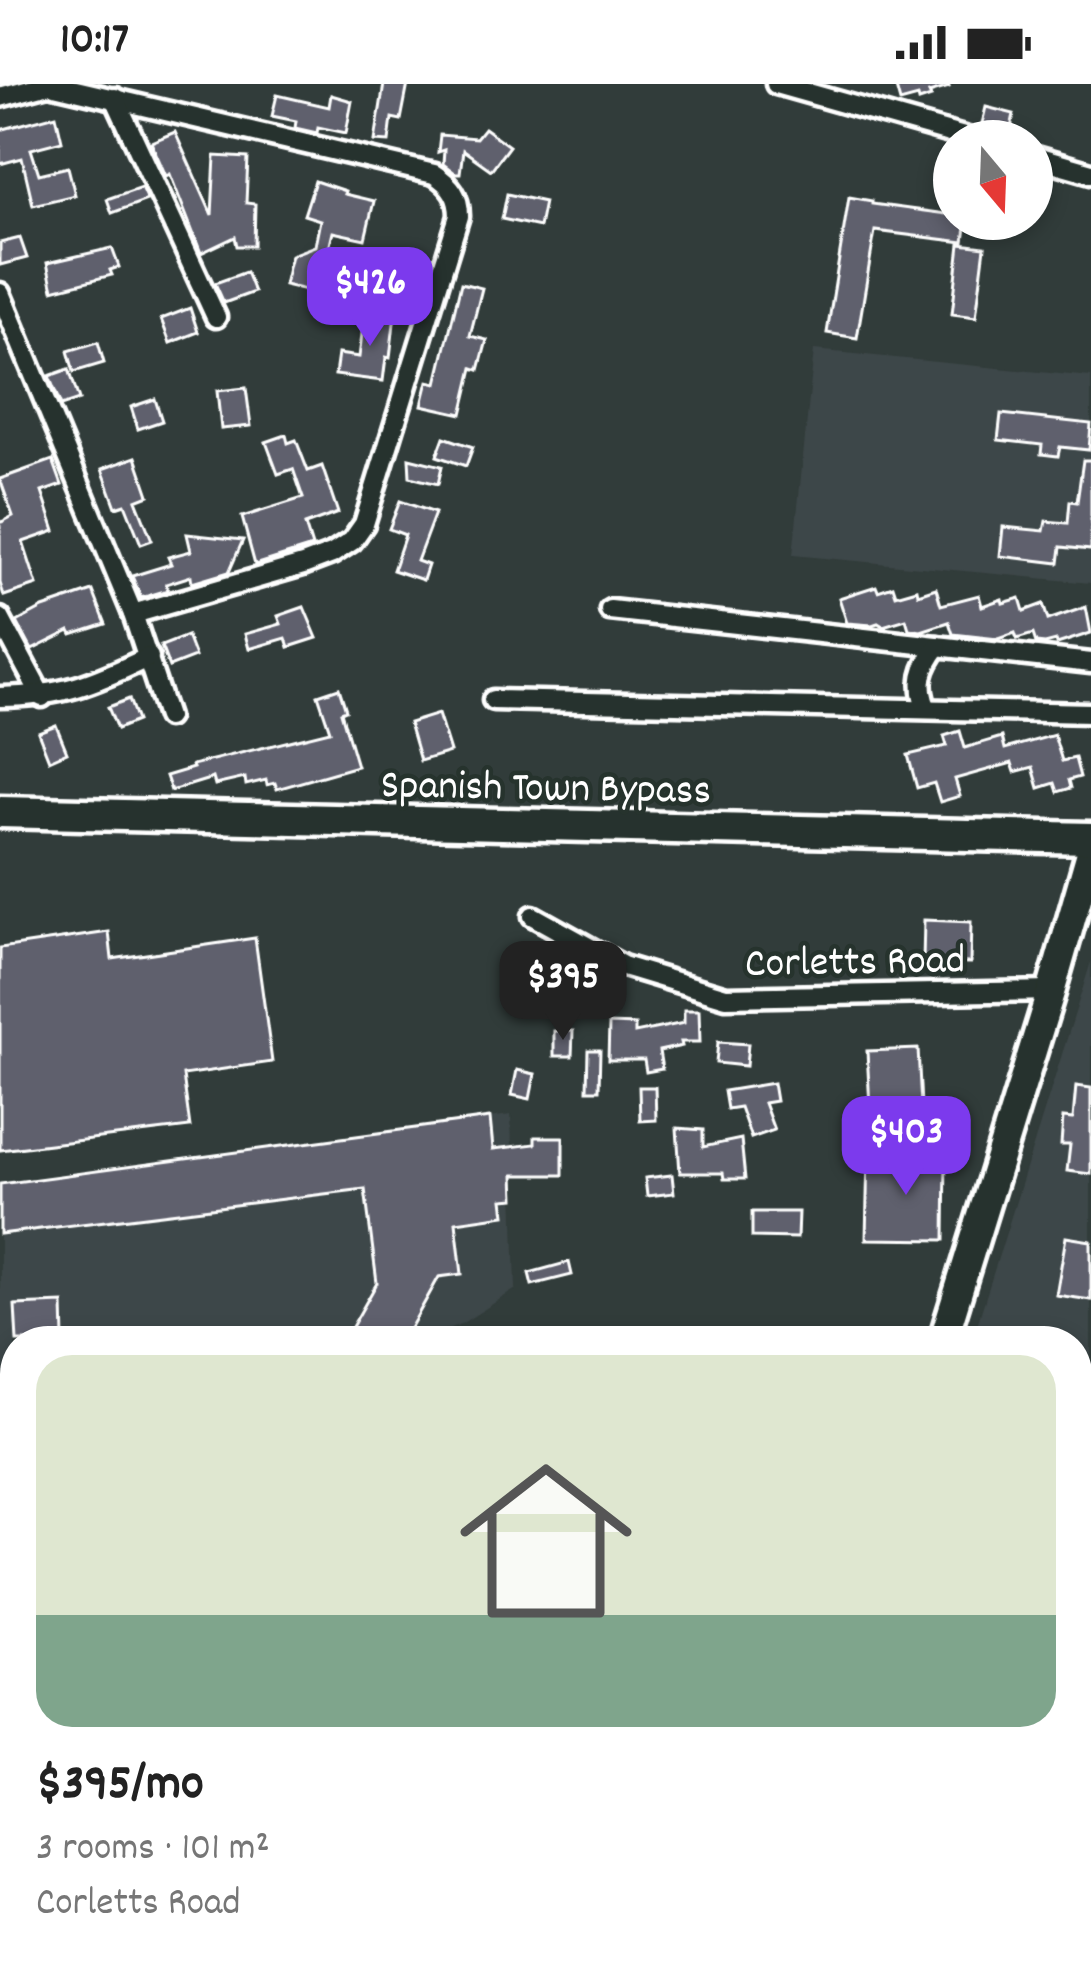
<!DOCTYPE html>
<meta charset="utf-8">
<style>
body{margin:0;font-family:Dekko,sans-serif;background:#f6f6f6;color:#222;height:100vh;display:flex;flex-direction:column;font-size:45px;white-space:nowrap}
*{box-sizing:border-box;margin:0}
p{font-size:39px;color:#767676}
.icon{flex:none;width:66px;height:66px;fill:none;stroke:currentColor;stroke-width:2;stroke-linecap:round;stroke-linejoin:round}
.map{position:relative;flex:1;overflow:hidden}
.drawer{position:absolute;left:0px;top:1242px;width:1092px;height:663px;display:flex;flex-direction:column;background:#fff;border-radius:48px 48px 0 0;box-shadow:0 6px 18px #0003}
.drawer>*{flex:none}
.needle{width:78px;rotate:161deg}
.controls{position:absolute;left:933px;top:36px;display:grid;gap:24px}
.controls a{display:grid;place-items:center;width:120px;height:120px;border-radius:50%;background:#fff;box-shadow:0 6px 18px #0003;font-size:60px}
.price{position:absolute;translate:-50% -102px;padding:0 27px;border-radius:24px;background:#7c3aed;color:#fff;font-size:39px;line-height:78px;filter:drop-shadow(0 3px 6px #0008)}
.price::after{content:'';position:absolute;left:50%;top:72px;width:36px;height:27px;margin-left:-18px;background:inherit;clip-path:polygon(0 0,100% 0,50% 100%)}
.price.active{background:#222;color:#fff}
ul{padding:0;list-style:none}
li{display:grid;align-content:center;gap:24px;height:636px;padding:0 36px}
li span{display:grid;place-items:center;height:372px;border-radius:36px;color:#555}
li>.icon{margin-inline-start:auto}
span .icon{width:216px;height:216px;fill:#fffc;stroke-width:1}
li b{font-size:51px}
.status{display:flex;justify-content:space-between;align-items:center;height:84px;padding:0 60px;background:#fff;direction:ltr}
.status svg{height:33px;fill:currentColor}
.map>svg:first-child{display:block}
</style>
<div class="status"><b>10:17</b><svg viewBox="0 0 49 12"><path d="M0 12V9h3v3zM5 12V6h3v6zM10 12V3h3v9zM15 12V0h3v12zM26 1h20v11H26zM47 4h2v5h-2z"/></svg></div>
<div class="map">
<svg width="1091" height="1904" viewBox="0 0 1091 1904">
<rect width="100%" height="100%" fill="#313c3a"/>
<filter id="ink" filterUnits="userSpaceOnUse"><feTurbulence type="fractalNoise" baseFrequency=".00833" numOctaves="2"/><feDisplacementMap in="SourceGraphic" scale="24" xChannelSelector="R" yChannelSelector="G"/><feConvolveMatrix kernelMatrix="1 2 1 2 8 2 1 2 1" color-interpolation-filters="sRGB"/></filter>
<g filter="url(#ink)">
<g fill="#3e4749">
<path d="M 814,266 L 1091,293 L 1091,499 L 793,471 Z"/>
<path d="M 1091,878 L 1091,1315 L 1077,1316 L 1077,1257 L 972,1257 Z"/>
<path d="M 511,1031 L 516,1205 L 461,1240 L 431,1252 L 428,1257 L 15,1257 L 15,1352 L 0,1353 L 0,1100 Z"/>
</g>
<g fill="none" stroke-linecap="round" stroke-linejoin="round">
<g stroke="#46696c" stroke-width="16">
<path d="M 1077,1347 L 1091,1347"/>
<path d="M 0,1389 L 15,1388"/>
</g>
</g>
<g fill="#5e606d" stroke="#fff" stroke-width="3">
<path d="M 384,0 L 408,0 L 401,36 L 392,34 L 389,58 L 375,57 Z"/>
<path d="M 895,0 L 948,0 L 949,3 L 929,9 L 931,13 L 919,17 L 918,13 L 900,18 Z"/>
<path d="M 277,11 L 329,23 L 331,11 L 352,17 L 346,49 L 318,43 L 317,49 L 295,44 L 296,37 L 272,32 Z"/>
<path d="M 986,23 L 1014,30 L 1009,53 L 981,44 Z"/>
<path d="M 56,31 L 62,57 L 31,65 L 39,90 L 68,83 L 75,111 L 33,121 L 22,74 L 0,80 L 0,46 Z"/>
<path d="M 484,44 L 509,62 L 491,86 L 463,66 L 460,89 L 455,89 L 443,80 L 444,66 L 438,68 L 440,51 L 476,54 Z"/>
<path d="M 175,48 L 212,131 L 215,72 L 248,74 L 246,119 L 255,120 L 254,162 L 237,162 L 235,153 L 201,169 L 170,90 L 166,92 L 151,58 Z"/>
<path d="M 315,97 L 345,107 L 344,110 L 374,117 L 365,155 L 333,148 L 325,181 L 317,179 L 310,207 L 284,201 L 291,171 L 315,162 L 320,136 L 304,131 Z"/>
<path d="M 141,103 L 147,116 L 112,129 L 107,115 Z"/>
<path d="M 507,110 L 544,118 L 539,143 L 502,135 Z"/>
<path d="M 849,113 L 872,117 L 872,120 L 954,131 L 954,135 L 967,135 L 964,158 L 875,147 L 857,254 L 827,249 Z"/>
<path d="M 20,154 L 27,174 L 0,181 L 0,159 Z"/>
<path d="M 960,160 L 985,163 L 976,233 L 952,230 Z"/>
<path d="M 112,164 L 119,183 L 110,186 L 112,191 L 53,206 L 47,179 Z"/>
<path d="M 246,188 L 254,208 L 224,219 L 215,199 Z"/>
<path d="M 461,199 L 482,204 L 470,252 L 487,256 L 479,286 L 473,284 L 462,330 L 422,321 L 428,297 L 437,299 Z"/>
<path d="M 190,224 L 198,248 L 170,259 L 161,235 Z"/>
<path d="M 365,227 L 395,230 L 390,274 L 386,273 L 383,297 L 335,291 L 338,270 L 359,273 Z"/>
<path d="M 98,258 L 104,279 L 74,288 L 68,267 Z"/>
<path d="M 69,285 L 79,316 L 61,322 L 49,292 Z"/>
<path d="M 246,304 L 251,342 L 221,345 L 217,307 Z"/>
<path d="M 155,315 L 162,337 L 138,345 L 131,323 Z"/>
<path d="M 1001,330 L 1091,340 L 1089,366 L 1060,363 L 1058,372 L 1041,370 L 1042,361 L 998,356 Z"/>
<path d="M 286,351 L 288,359 L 296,356 L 308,387 L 322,382 L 338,429 L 305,441 L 312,463 L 255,481 L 242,433 L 303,414 L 293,385 L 278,390 L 266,358 Z"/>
<path d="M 444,353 L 473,363 L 466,382 L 437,372 Z"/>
<path d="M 136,373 L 149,411 L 136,416 L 152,456 L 141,460 L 125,420 L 116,423 L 102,385 Z"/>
<path d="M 409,374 L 442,382 L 438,400 L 410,393 Z"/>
<path d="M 53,376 L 62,401 L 42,408 L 55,447 L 23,458 L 37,501 L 4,512 L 0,499 L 0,439 L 13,432 L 0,395 Z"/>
<path d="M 1083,376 L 1091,376 L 1091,466 L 1061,463 L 1059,479 L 1000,472 L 1003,443 L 1044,447 L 1046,437 L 1068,439 L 1070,417 L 1077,418 Z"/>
<path d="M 400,417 L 435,429 L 417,477 L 428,481 L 423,496 L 393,486 L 405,451 L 389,445 Z"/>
<path d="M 187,450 L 243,456 L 229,488 L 192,499 L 191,492 L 166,500 L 168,506 L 141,514 L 132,492 L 171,480 L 168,473 L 191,467 Z"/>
<path d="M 876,502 L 878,507 L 893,502 L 896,511 L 917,505 L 918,510 L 936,504 L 941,521 L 979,511 L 982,522 L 1002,515 L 1003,519 L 1020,514 L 1024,527 L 1043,520 L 1048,536 L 1086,523 L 1091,549 L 1057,560 L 1056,557 L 1045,560 L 1036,559 L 1033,550 L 1017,555 L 1015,549 L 998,555 L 953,550 L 949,538 L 921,547 L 909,545 L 906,535 L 883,542 L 878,539 L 872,541 L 847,539 L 839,514 Z"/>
<path d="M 93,507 L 106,540 L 72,551 L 70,547 L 32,566 L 17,538 L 43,524 Z"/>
<path d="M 304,523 L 317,554 L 289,563 L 286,554 L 249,565 L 245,550 L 281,540 L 278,532 Z"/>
<path d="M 187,552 L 195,573 L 169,583 L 161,562 Z"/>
<path d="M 339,604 L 346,626 L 341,628 L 357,682 L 277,705 L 275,699 L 267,701 L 266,696 L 246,701 L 245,694 L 215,701 L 213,694 L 171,707 L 166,692 L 193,684 L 192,681 L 330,647 L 318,611 Z"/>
<path d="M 129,615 L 137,637 L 117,645 L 108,623 Z"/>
<path d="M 438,630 L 450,668 L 420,677 L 409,639 Z"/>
<path d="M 56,641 L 67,668 L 49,676 L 38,648 Z"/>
<path d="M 960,647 L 965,664 L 1002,653 L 1005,665 L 1054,651 L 1062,677 L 1075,674 L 1080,693 L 1069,696 L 1071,704 L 1058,708 L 1055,699 L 1039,704 L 1033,683 L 1015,688 L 1012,679 L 955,695 L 960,712 L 940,718 L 934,699 L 917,704 L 908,671 L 947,662 L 944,652 Z"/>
<path d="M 924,836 L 971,838 L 970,879 L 923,878 Z"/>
<path d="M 109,848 L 112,875 L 255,854 L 272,978 L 183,991 L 190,1043 L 0,1066 L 0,864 Z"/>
<path d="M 684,926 L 699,926 L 700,958 L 681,958 L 682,962 L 659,967 L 662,985 L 646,988 L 644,976 L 608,976 L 609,940 L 635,941 L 635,949 L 684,939 Z"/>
<path d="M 554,947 L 573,947 L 572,972 L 554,972 Z"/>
<path d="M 718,958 L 748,960 L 746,982 L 716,979 Z"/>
<path d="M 918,965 L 922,1040 L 871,1042 L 867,967 Z"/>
<path d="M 588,966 L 600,966 L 599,1006 L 587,1006 Z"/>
<path d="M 517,986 L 535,990 L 530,1015 L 512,1011 Z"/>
<path d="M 773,999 L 776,1017 L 764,1019 L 774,1046 L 751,1054 L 740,1023 L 727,1025 L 724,1007 Z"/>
<path d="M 1076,1002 L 1091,1004 L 1091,1090 L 1067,1087 L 1070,1061 L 1061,1061 L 1063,1034 L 1073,1035 Z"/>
<path d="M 639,1003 L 655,1003 L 656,1036 L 640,1037 Z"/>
<path d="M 490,1034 L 493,1065 L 535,1060 L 535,1053 L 563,1053 L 563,1091 L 514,1091 L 515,1114 L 503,1115 L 505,1131 L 456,1138 L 462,1190 L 439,1193 L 403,1257 L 344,1257 L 377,1199 L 365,1105 L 0,1150 L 0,1100 Z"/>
<path d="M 677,1044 L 703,1046 L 703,1063 L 741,1055 L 745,1095 L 724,1095 L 723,1089 L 680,1089 Z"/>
<path d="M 868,1071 L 946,1072 L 945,1156 L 866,1155 Z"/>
<path d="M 672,1091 L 674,1109 L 647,1112 L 645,1094 Z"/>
<path d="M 752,1128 L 798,1128 L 797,1154 L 752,1153 Z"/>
<path d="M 1066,1153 L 1091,1157 L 1091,1216 L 1056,1211 Z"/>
<path d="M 569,1178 L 572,1191 L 532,1201 L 529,1189 Z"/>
<path d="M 63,1219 L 64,1257 L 17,1257 L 15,1221 Z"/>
<path d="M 13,1306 L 15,1342 L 0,1342 L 0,1307 Z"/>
<path d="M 0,1398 L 11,1398 L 15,1458 L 0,1459 Z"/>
<path d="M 0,1555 L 15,1558 L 15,1639 L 11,1672 L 15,1672 L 15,1701 L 0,1701 Z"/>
<path d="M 0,1851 L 15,1862 L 15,1890 L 47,1890 L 47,1894 L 38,1904 L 4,1904 L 0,1900 Z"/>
<path d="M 98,1890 L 174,1890 L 182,1904 L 110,1904 Z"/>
<path d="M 247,1890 L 287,1890 L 275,1904 L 235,1904 Z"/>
<path d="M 344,1890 L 375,1890 L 403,1904 L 334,1904 Z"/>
<path d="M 455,1890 L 554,1890 L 549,1904 L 533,1904 L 511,1896 L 505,1904 L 465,1904 L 454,1896 Z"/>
</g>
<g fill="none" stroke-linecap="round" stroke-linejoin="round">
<g stroke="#fff" stroke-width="27">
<g id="minor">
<path d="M 50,0 L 434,90 C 451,101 459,112 459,132 L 364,440 L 352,457 L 332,470 L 303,481 L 133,530"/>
<path d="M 776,0 L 978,57"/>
<path d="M 0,13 L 49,0"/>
<path d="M 115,14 L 216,233"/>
<path d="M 1032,72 L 1091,89"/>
<path d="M 0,209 L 133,530 L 167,633"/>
<path d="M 610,526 L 1091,579"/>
<path d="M 0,534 L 42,613"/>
<path d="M 0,613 C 64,612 92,600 149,573"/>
<path d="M 493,616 L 1091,629"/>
<path d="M 927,625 C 916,600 922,583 938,562"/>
<path d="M 533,832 L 623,882 L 726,913 L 1051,907"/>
<path d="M 1077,1720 L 1091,1722"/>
<path d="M 187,1890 L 201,1904"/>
<path d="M 429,1904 L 442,1890"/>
<path d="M 576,1904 L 587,1890"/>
</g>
</g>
<g stroke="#fff" stroke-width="33">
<g id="tertiary">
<path d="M 0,1828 L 15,1843"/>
<path d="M 63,1890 L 76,1904"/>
</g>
</g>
<g stroke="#fff" stroke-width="36">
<g id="secondary">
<path d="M 943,1257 L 1051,907 L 1091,767"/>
<path d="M 0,1734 L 15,1737"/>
<path d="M 769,1890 L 772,1904"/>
</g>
</g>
<g stroke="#fff" stroke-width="39">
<path id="primary" d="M 0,728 L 1091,754"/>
</g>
<use href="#minor" stroke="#26332d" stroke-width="18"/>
<use href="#tertiary" stroke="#26332d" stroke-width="24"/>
<use href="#secondary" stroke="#26332d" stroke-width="27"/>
<use href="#primary" stroke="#26332d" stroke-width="30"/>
</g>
</g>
<g text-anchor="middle" stroke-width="9" stroke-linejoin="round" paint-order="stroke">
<g font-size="42" fill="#fff" stroke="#26332d">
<text transform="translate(546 700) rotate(1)" y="15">Spanish Town Bypass</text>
<text transform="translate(855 874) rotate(-1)" y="15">Corletts Road</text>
</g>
</g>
</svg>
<div class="controls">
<a><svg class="needle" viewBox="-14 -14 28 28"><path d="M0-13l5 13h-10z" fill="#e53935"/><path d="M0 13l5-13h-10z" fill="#767676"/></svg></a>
</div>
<b class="price" style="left:370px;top:265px">$426</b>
<b class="price active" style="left:563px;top:959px">$395</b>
<b class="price" style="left:906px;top:1114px">$403</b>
<section class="drawer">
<ul>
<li><span style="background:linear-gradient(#dfe7d0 70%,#7fa58c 0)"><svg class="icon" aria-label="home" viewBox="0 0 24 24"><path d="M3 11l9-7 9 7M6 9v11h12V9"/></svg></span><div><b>$395/mo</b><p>3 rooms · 101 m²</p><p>Corletts Road</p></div></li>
</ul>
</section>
</div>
